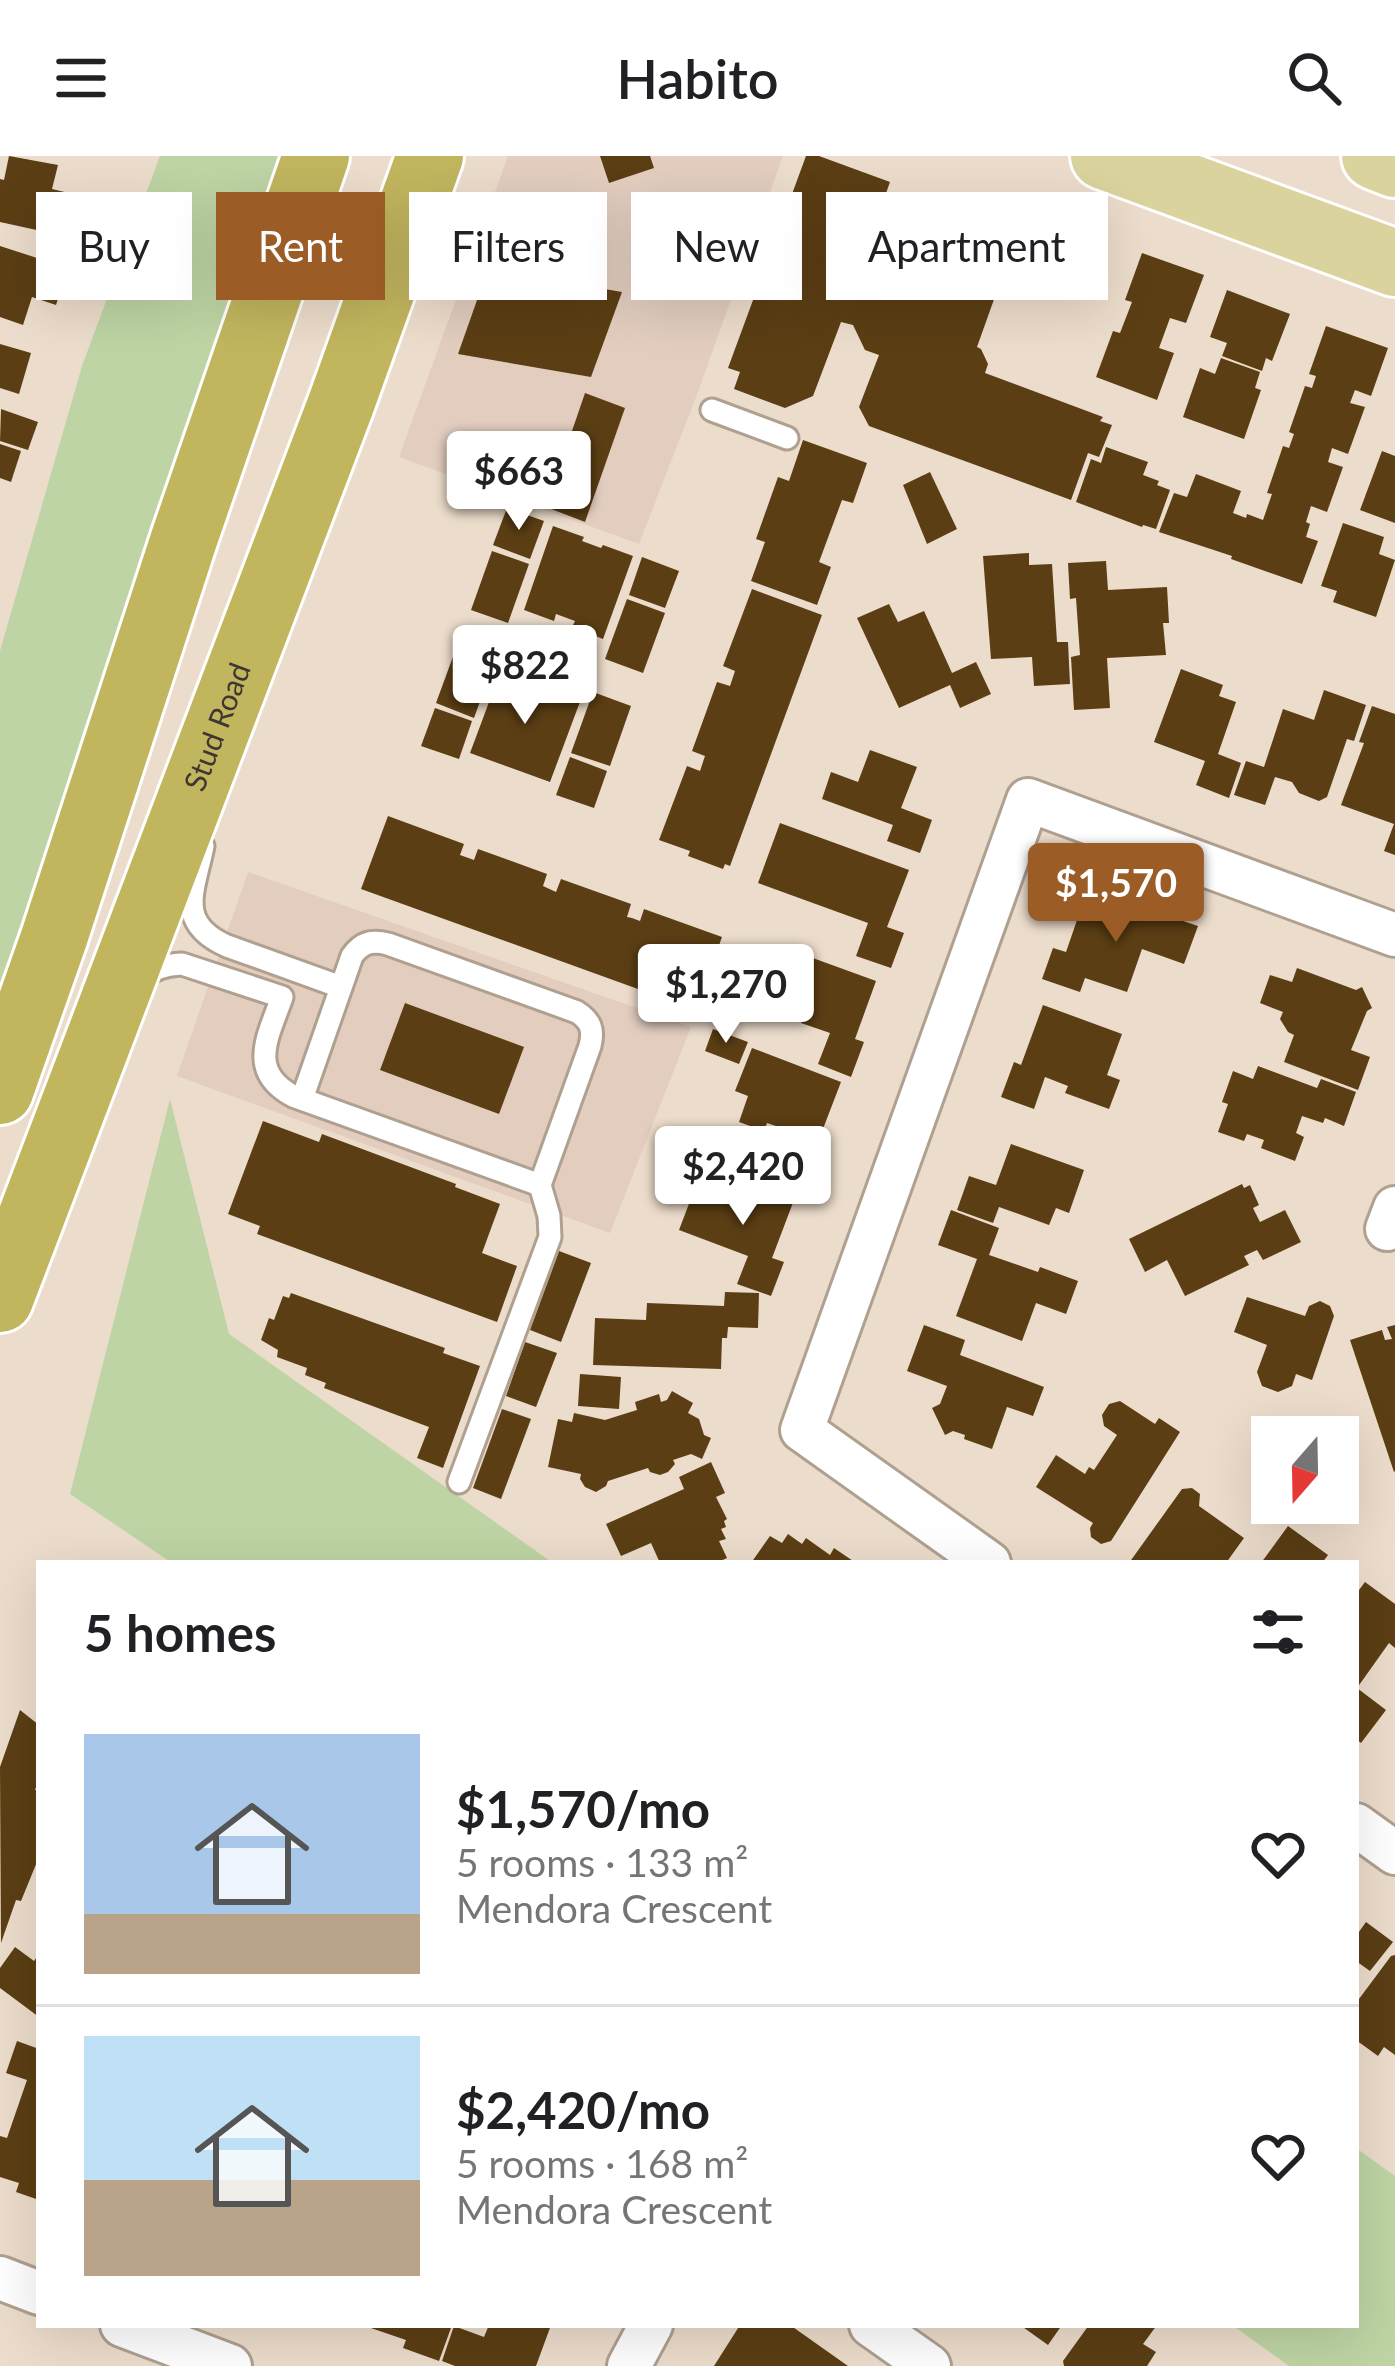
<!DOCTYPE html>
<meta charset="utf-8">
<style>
body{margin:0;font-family:Lato,sans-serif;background:#f6f6f6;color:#202124;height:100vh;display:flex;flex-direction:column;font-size:45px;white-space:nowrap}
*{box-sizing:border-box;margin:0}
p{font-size:39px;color:#757577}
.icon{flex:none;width:66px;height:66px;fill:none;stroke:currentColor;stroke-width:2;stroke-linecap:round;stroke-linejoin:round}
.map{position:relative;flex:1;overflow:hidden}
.panel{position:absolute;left:36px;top:1404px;width:1323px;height:768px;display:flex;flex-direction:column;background:#fff;border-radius:0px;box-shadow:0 12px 48px #0002}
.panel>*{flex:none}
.hud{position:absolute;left:36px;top:36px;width:1323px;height:108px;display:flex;gap:24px}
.needle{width:78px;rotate:200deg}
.buttons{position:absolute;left:1251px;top:1260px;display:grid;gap:24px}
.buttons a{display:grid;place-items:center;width:108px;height:108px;border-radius:0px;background:#fff;box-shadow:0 12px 48px #0002;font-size:60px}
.price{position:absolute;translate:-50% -102px;padding:0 27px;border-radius:12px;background:#fff;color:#222;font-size:39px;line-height:78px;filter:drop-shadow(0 3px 6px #0008)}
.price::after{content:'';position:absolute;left:50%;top:72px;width:36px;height:27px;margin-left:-18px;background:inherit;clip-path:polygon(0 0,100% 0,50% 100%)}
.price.active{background:#9c5c25;color:#fff}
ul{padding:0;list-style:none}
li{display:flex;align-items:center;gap:36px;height:300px;padding:0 48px}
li+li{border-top:3px solid #e0e0e0}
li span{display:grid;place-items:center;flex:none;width:336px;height:240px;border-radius:0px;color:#555}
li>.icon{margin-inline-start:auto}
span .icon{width:144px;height:144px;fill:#fffc;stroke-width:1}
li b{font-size:51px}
h2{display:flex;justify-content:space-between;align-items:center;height:144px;padding:0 48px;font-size:51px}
.pill{padding:0 42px;border-radius:0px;background:#fff;box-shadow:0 12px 48px #0002;font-size:42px;line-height:108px}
.pill.active{background:#9c5c25;color:#fff}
header{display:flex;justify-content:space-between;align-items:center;height:156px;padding:0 48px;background:#fff;font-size:54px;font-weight:600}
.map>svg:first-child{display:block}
</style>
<header><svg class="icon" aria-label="menu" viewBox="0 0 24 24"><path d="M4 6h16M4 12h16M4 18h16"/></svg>Habito<svg class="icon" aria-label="search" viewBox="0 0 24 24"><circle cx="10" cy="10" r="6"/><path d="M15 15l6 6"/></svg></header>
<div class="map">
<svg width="1395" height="2210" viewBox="0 0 1395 2210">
<rect width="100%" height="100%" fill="#ecdccb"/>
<g fill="#e2cdbf">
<path d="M 508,0 L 783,0 L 696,241 L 639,388 L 399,301 Z"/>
<path d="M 248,716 L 691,871 L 610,1077 L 177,920 Z"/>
</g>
<g fill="#bed4a4">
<path d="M 160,0 L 311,0 L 0,935 L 0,495 L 82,210 Z"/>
<path d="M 170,943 L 229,1178 L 553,1407 L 172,1407 L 70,1338 Z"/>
<path d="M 1356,1992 L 1395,2020 L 1395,2210 L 1289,2210 L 1232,2169 L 1356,2169 Z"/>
</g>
<g fill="#5b3e14">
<path d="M 9,0 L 58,9 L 52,33 L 73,38 L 64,80 L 0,66 L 0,23 L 4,24 Z"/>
<path d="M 600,0 L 650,0 L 654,12 L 609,27 Z"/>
<path d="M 806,0 L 819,0 L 890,26 L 869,85 L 891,95 L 899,109 L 910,114 L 939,36 L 1022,65 L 977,191 L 981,193 L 988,208 L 985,217 L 1103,261 L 1100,265 L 1112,269 L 1099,301 L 1088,297 L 1071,344 L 869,270 L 859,251 L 879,199 L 865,194 L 853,169 L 841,166 L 813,240 L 785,252 L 734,233 L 740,216 L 728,212 Z"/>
<path d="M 0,90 L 68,112 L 56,149 L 32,141 L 23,169 L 0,161 Z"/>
<path d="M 1142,97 L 1204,119 L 1186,167 L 1170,162 L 1159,192 L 1174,197 L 1157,244 L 1096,221 L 1113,175 L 1120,177 L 1132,146 L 1125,144 Z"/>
<path d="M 488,113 L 622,136 L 591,221 L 458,198 Z"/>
<path d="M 1227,134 L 1290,158 L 1272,205 L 1266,202 L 1262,215 L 1222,200 L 1227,187 L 1210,181 Z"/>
<path d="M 1326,170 L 1388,192 L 1371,240 L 1355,234 L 1350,247 L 1365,251 L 1348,298 L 1332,292 L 1328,306 L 1343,311 L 1327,356 L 1311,350 L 1306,366 L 1310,368 L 1306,381 L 1318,385 L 1302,428 L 1231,403 L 1232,400 L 1159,376 L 1174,337 L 1187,341 L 1196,318 L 1241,335 L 1233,357 L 1246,362 L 1247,358 L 1263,364 L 1272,338 L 1267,337 L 1283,290 L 1289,292 L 1294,278 L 1289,276 L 1305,230 L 1312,232 L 1316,220 L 1309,218 Z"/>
<path d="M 0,188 L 31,197 L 19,238 L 0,232 Z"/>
<path d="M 1221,202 L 1260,216 L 1255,232 L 1261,234 L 1244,283 L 1183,261 L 1200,212 L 1215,218 Z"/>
<path d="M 585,237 L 625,252 L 585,366 L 546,351 Z"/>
<path d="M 1,253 L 38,266 L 28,294 L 0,285 Z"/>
<path d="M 803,284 L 867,307 L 853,347 L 842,344 L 819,406 L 831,411 L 817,449 L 751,425 L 765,386 L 756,383 L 778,321 L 789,325 Z"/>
<path d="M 0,288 L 21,295 L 11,326 L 0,322 Z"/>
<path d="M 1106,291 L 1148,306 L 1143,319 L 1159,325 L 1157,329 L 1170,334 L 1156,373 L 1143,369 L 1142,371 L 1076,346 L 1091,303 L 1101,307 Z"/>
<path d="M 1382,295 L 1395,300 L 1395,367 L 1360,354 Z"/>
<path d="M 930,316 L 957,373 L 927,388 L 903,329 Z"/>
<path d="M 507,352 L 544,365 L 530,403 L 493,389 Z"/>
<path d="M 1343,367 L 1384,381 L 1379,398 L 1395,404 L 1376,461 L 1333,446 L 1337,435 L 1321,430 Z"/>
<path d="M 553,370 L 584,381 L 582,385 L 601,392 L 603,389 L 633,400 L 603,483 L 572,471 L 575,465 L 556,458 L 554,465 L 524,454 Z"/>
<path d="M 492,395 L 529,408 L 508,467 L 471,454 Z"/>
<path d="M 1029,397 L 1029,409 L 1052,408 L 1057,486 L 1068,486 L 1070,528 L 1034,530 L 1032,501 L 991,503 L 983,400 Z"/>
<path d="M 642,401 L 679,415 L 665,452 L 629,439 Z"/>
<path d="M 1106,405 L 1108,434 L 1167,431 L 1169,467 L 1163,467 L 1166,499 L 1107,502 L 1110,552 L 1074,554 L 1071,501 L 1080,499 L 1076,442 L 1070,443 L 1068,407 Z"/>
<path d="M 752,433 L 822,459 L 730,710 L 725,708 L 723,713 L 688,700 L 690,695 L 659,684 L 687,610 L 700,615 L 705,600 L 692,595 L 717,526 L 730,530 L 735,515 L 723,510 Z"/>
<path d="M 627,443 L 665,457 L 643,517 L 605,503 Z"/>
<path d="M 889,448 L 898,466 L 924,455 L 952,517 L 976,506 L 991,538 L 960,552 L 950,529 L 899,552 L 857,462 Z"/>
<path d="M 458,487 L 496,501 L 474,562 L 436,547 Z"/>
<path d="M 1181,513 L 1223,529 L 1219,540 L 1236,546 L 1218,598 L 1241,607 L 1229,642 L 1196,629 L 1205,605 L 1154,586 Z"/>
<path d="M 501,514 L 531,525 L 527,535 L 546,542 L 550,532 L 581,543 L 550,626 L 470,597 Z"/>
<path d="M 1324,534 L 1366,549 L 1354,585 L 1347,583 L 1327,641 L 1319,645 L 1299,637 L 1292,626 L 1275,621 L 1265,649 L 1234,639 L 1246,605 L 1264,611 L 1283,553 L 1314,564 Z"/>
<path d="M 593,536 L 631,550 L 610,610 L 571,597 Z"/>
<path d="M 1372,550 L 1395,558 L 1395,699 L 1384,695 L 1394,668 L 1341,649 L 1364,587 L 1359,586 Z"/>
<path d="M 435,552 L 472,565 L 459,603 L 421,590 Z"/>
<path d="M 870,594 L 917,611 L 901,652 L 932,664 L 920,697 L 887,685 L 893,669 L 822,643 L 831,616 L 858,626 Z"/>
<path d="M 570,601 L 607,615 L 594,652 L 556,639 Z"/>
<path d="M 388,660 L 464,688 L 460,699 L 474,704 L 478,693 L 547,718 L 543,730 L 556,736 L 561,723 L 631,748 L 627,761 L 632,762 L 640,765 L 644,753 L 722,781 L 696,854 L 361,733 Z"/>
<path d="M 780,667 L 909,714 L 887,771 L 904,777 L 891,812 L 856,800 L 868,767 L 758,727 Z"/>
<path d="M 1085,741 L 1107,749 L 1109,745 L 1147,762 L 1150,754 L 1198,770 L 1184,808 L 1142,793 L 1127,836 L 1085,822 L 1080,836 L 1042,823 L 1053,792 L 1066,796 Z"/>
<path d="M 788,793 L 876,825 L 855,883 L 864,886 L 851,921 L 818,908 L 830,877 L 801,867 L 808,848 L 772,835 Z"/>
<path d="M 1297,812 L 1356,834 L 1362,831 L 1372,852 L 1367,855 L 1351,894 L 1370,901 L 1358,934 L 1284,906 L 1294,879 L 1288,876 L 1280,863 L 1283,856 L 1260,847 L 1270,819 L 1292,826 Z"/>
<path d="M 405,847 L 524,891 L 499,958 L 380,914 Z"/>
<path d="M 1043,849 L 1122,878 L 1107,919 L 1120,924 L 1109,953 L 1065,937 L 1068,930 L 1045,921 L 1034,953 L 1001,941 L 1014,906 L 1021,909 Z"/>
<path d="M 713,873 L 748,886 L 739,908 L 705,895 Z"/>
<path d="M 752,892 L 841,926 L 821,978 L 829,981 L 814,1021 L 781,1008 L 794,976 L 767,967 L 764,975 L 739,966 L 748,940 L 735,935 Z"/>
<path d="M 1258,910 L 1317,932 L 1321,923 L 1356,936 L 1344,970 L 1325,962 L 1323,967 L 1302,960 L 1296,977 L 1304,981 L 1295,1005 L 1261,992 L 1264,984 L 1247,978 L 1244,985 L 1218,976 L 1228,948 L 1222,946 L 1233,915 L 1253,923 Z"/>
<path d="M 263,965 L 319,986 L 322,978 L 456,1028 L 455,1031 L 500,1048 L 482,1097 L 517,1110 L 497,1166 L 257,1078 L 260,1070 L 228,1058 Z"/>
<path d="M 1011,988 L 1084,1014 L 1069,1057 L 1056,1052 L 1049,1069 L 999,1051 L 993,1067 L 957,1054 L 969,1020 L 996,1029 Z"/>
<path d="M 728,1020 L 794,1044 L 772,1102 L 784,1106 L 771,1140 L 737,1128 L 748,1100 L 679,1074 L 695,1032 L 720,1041 Z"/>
<path d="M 1242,1028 L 1244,1032 L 1250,1029 L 1259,1049 L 1253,1052 L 1260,1066 L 1285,1054 L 1301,1086 L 1263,1104 L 1257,1094 L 1244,1100 L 1249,1109 L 1185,1140 L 1167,1104 L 1145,1116 L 1129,1083 Z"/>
<path d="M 951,1054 L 999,1072 L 989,1099 L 1038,1116 L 1040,1111 L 1078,1125 L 1066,1158 L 1036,1147 L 1022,1185 L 956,1160 L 977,1103 L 938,1089 Z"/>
<path d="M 559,1095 L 591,1107 L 561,1186 L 530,1174 Z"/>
<path d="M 725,1136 L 759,1137 L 758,1172 L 728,1171 L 727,1182 L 722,1182 L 721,1213 L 593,1209 L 595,1162 L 646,1164 L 647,1147 L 724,1150 Z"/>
<path d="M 291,1137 L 445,1192 L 443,1197 L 480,1210 L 443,1312 L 417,1302 L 429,1271 L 324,1232 L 326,1227 L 305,1219 L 307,1212 L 277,1201 L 278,1194 L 261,1184 L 269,1162 L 274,1164 L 283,1140 L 289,1142 Z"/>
<path d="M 1247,1141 L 1305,1160 L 1309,1150 L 1320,1145 L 1330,1150 L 1334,1160 L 1312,1224 L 1296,1218 L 1292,1230 L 1278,1236 L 1262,1230 L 1257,1216 L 1267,1189 L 1234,1176 Z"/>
<path d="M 924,1169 L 965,1184 L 960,1199 L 1044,1231 L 1033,1260 L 1007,1251 L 992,1293 L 964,1283 L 965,1279 L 953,1275 L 945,1279 L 932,1252 L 940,1248 L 947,1230 L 907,1215 Z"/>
<path d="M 1395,1169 L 1395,1315 L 1394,1316 L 1350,1184 L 1382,1174 L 1385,1184 L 1392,1183 L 1387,1171 Z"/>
<path d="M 525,1186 L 557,1197 L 536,1251 L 506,1240 Z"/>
<path d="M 580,1218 L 621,1221 L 619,1253 L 578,1250 Z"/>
<path d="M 672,1235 L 693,1247 L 688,1257 L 699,1263 L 704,1279 L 711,1282 L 702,1303 L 691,1298 L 673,1304 L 675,1308 L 668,1316 L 660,1319 L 650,1316 L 648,1312 L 608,1325 L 606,1330 L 596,1336 L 585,1331 L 580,1323 L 581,1318 L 548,1311 L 558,1263 L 572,1266 L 574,1257 L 605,1264 L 637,1254 L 635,1246 L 659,1238 L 661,1246 L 667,1244 Z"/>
<path d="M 1120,1245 L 1155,1268 L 1159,1262 L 1180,1276 L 1111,1385 L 1101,1388 L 1091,1381 L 1090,1372 L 1093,1367 L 1036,1331 L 1056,1299 L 1085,1318 L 1089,1311 L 1094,1314 L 1117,1279 L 1104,1270 L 1102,1259 L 1109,1248 Z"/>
<path d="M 502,1253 L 531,1263 L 501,1343 L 473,1332 Z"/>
<path d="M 711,1306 L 725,1337 L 716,1341 L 727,1363 L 724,1365 L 726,1371 L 721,1373 L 726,1383 L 719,1385 L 727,1402 L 716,1407 L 660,1407 L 651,1387 L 621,1400 L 606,1368 L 684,1333 L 679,1321 Z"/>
<path d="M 1192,1332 L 1200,1338 L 1199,1350 L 1244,1382 L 1226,1407 L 1129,1407 L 1182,1333 Z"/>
<path d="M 1288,1370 L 1328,1399 L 1322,1407 L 1261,1407 Z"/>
<path d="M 788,1378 L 802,1388 L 806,1382 L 830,1399 L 834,1392 L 856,1407 L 751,1407 L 770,1380 L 782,1387 Z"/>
<path d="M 1365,1426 L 1395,1448 L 1395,1492 L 1389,1487 L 1357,1532 L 1386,1554 L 1361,1587 L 1356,1583 L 1356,1438 Z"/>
<path d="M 20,1554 L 39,1569 L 39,1624 L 35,1634 L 39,1635 L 37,1643 L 39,1701 L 21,1745 L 16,1744 L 1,1787 L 0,1611 Z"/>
<path d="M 1366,1766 L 1393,1786 L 1370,1815 L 1356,1805 L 1356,1780 Z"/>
<path d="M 15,1791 L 34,1805 L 39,1798 L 39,1861 L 0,1832 L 0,1812 Z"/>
<path d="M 1395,1799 L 1395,1899 L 1384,1891 L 1378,1900 L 1356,1884 L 1356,1847 L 1391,1800 Z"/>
<path d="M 17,1885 L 39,1893 L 39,2044 L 16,2036 L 19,2027 L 0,2021 L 0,1980 L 7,1982 L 27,1924 L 6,1917 Z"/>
<path d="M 452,2169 L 439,2205 L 403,2192 L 406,2184 L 365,2170 Z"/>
<path d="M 489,2169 L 551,2169 L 536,2210 L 455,2210 L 442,2205 L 454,2170 L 484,2181 Z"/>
<path d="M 740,2169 L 790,2169 L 848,2210 L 714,2210 Z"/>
<path d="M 1020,2169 L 1062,2169 L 1048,2189 Z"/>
<path d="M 1089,2169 L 1157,2169 L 1143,2188 L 1156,2196 L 1147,2210 L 1064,2210 L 1063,2205 Z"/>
</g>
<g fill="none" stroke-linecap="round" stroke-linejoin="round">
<g stroke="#afa090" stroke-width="27">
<g id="lane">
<path d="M 712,254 L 787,282"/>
<path d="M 203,690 C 194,735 175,767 227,790 L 341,831"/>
<path d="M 142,822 C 155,812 165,809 182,808 L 282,841 C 268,881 247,915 293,940 L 540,1029"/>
<path d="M 302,943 L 352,800 C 362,786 372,784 388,788 L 577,856 C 591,865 594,874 590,890 L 540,1029 L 549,1060 L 550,1081 L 459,1326"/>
</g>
</g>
<g stroke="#afa090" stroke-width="48">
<g id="street">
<path d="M 1387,1073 L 1395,1052"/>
<path d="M 989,1407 L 802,1274 L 1028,644 L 1395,779"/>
<path d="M 1356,1669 L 1395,1697"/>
<path d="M 0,2122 L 39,2137"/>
<path d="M 122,2169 L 230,2210"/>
<path d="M 871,2169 L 929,2210"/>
<path d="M 629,2210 L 651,2169"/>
</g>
</g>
<g stroke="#fff" stroke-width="72">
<g id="primary">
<path d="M 1104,0 L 1395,107"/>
<path d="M 1375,0 L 1395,8"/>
</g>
</g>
<g stroke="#fff" stroke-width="72">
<g id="highway">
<path d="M 0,935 L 54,782 L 184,383 L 316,0"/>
<path id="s1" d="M 0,1143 L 341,248 L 430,0"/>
</g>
</g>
<use href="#lane" stroke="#fff" stroke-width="21"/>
<use href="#street" stroke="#fff" stroke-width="42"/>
<use href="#primary" stroke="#dad39e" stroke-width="66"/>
<use href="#highway" stroke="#c1b55e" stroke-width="66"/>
</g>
<g text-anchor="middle" stroke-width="12" stroke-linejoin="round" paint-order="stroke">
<g font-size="30" fill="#3e3731" stroke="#f9e9d8">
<text dy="10" stroke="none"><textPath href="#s1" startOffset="612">Stud Road</textPath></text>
</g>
</g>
</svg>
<div class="buttons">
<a><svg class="needle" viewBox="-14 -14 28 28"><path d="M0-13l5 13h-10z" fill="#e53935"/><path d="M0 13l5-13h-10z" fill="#757577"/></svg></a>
</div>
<b class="price" style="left:519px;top:377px">$663</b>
<b class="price" style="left:525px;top:571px">$822</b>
<b class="price active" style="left:1116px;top:789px">$1,570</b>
<b class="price" style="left:726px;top:890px">$1,270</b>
<b class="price" style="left:743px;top:1072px">$2,420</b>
<div class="hud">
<a class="pill">Buy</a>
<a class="pill active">Rent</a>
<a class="pill">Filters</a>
<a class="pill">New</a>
<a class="pill">Apartment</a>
</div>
<section class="panel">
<h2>5 homes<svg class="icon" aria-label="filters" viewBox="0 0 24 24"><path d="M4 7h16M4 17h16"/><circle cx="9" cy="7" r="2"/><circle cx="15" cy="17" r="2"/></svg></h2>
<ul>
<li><span style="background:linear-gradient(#a9c7e8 75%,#b9a48a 0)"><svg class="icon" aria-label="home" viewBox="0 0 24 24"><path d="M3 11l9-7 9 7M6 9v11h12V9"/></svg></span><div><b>$1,570/mo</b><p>5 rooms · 133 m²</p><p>Mendora Crescent</p></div><svg class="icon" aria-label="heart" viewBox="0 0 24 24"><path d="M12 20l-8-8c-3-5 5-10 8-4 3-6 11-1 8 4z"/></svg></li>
<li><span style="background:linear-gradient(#bfe0f5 60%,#b9a48a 0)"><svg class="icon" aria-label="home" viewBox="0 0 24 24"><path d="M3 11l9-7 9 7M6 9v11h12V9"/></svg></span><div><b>$2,420/mo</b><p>5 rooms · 168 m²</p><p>Mendora Crescent</p></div><svg class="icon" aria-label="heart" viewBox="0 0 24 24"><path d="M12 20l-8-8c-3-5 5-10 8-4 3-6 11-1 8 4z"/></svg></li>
</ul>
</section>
</div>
